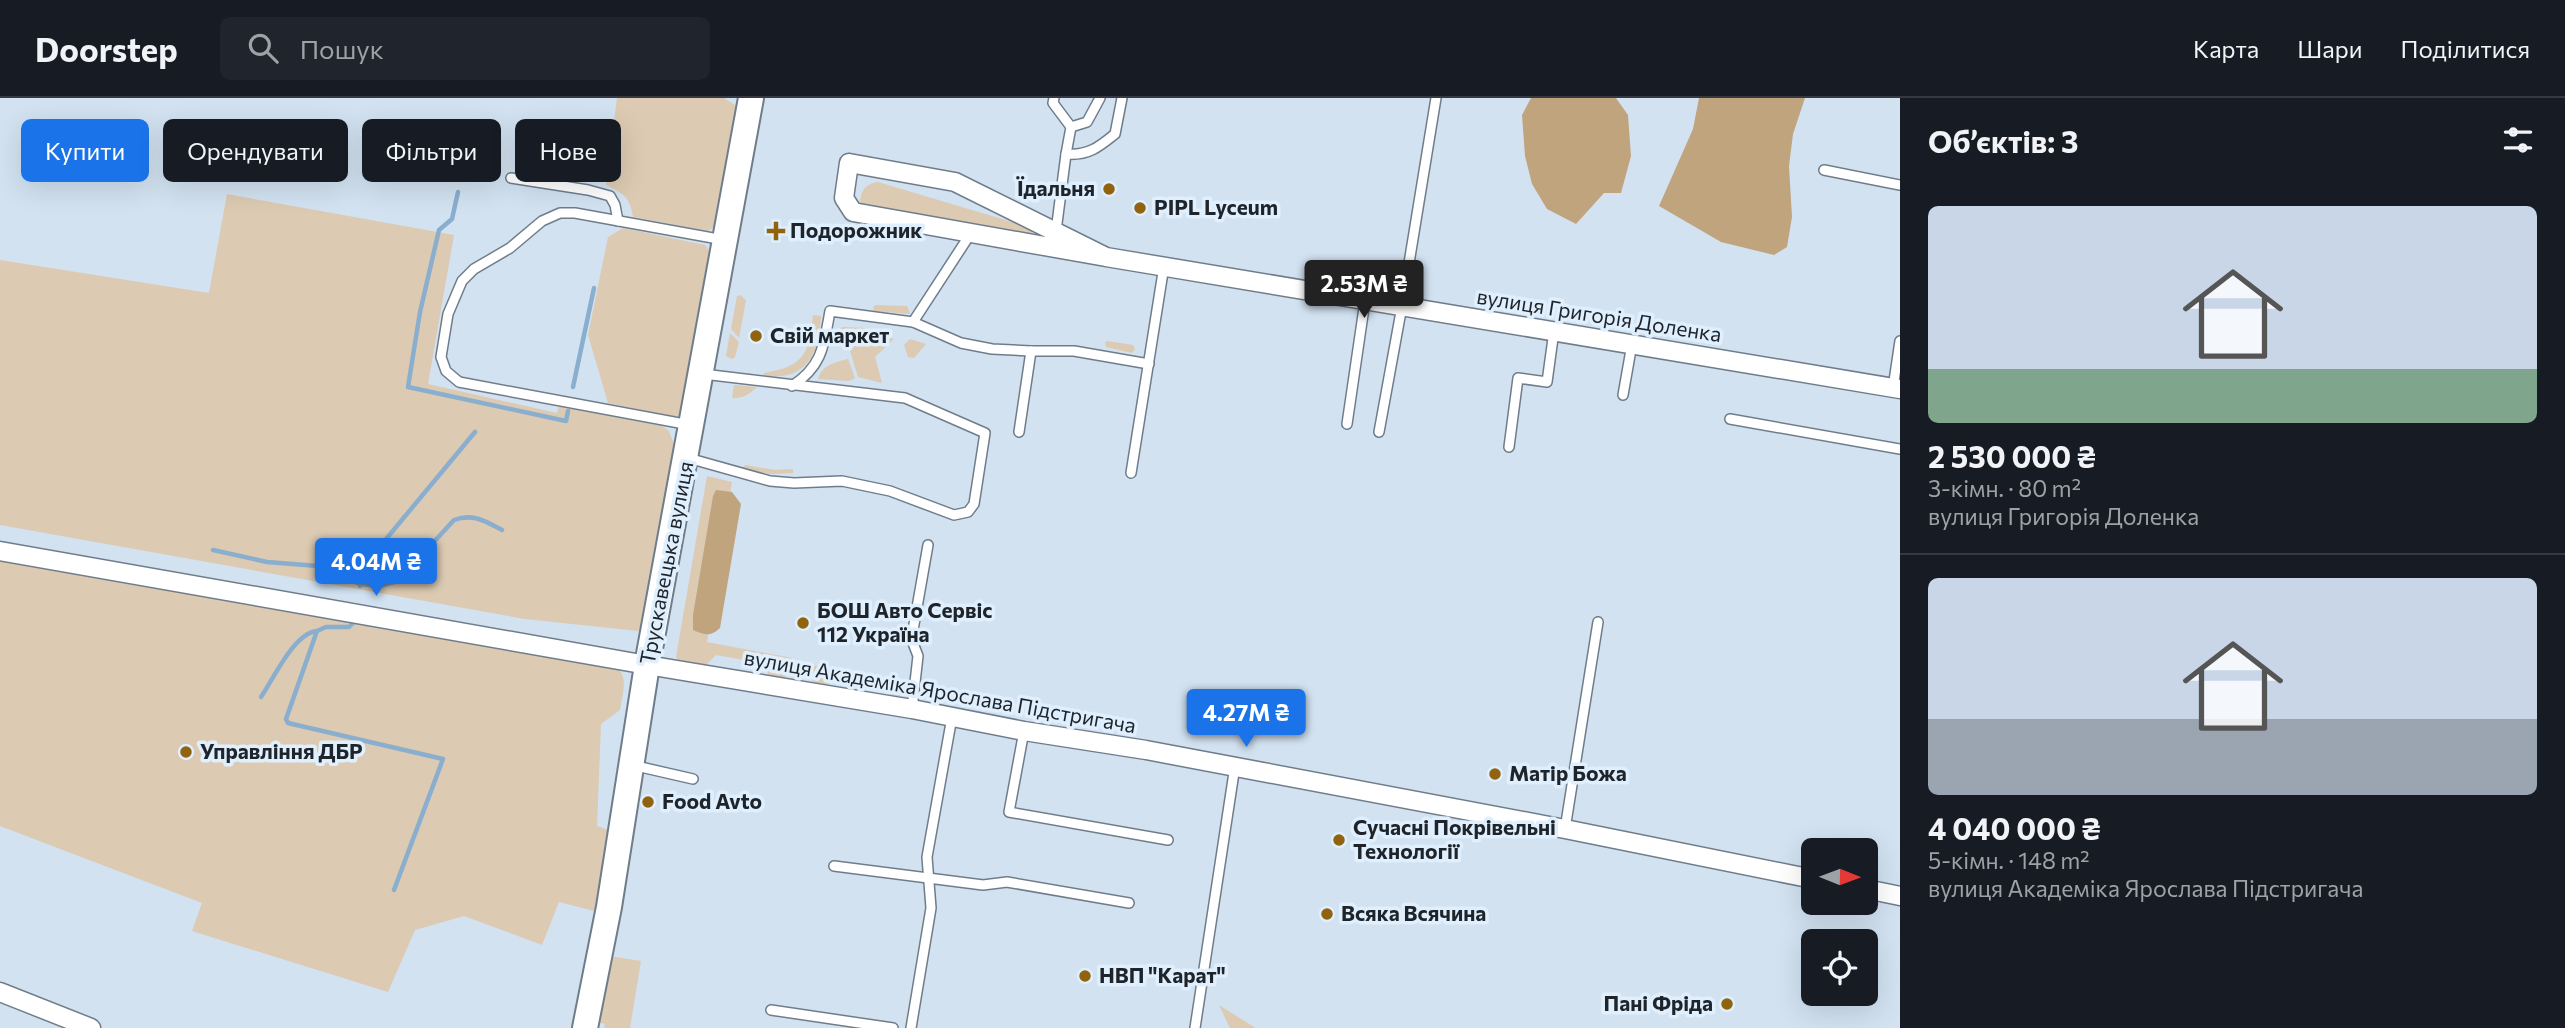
<!DOCTYPE html>
<html lang="uk">
<meta charset="utf-8">
<style>
body{margin:0;font-family:Commissioner,sans-serif;background:#20242c;color:#f1f3f6;height:100vh;display:flex;flex-direction:column;font-size:26px;white-space:nowrap}
*{box-sizing:border-box;margin:0}
p{font-size:23px;color:#9ea1a6}
.icon{flex:none;width:38px;height:38px;fill:none;stroke:currentColor;stroke-width:2;stroke-linecap:round;stroke-linejoin:round}
.map{position:relative;flex:1;overflow:hidden}
.details{display:flex;flex-direction:column;background:#171b24;width:665px}
.details>*{flex:none}
.banner{position:absolute;left:21px;top:21px;width:665px;height:63px;display:flex;gap:14px}
.needle{width:46px;rotate:91deg}
.fabs{position:absolute;left:1801px;top:740px;display:grid;gap:14px}
.fabs a{display:grid;place-items:center;width:77px;height:77px;border-radius:10px;background:#171b24;box-shadow:0 7px 28px #0002;font-size:35px}
.price{position:absolute;translate:-50% -60px;padding:0 16px;border-radius:7px;background:#1a73e8;color:#fff;font-size:23px;line-height:46px;filter:drop-shadow(0 2px 4px #0008)}
.price::after{content:'';position:absolute;left:50%;top:42px;width:21px;height:16px;margin-left:-10px;background:inherit;clip-path:polygon(0 0,100% 0,50% 100%)}
.price.current{background:#222;color:#fff}
ul{padding:0;list-style:none}
li{display:grid;align-content:center;gap:14px;height:371px;padding:0 28px}
li+li{border-top:2px solid #363941}
li span{display:grid;place-items:center;height:217px;border-radius:10px;color:#555}
li>.icon{margin-inline-start:auto}
span .icon{width:126px;height:126px;fill:#fffc;stroke-width:1}
li b{font-size:30px}
h2{display:flex;justify-content:space-between;align-items:center;height:84px;padding:0 28px;font-size:30px}
.chip{padding:0 24px;border-radius:10px;background:#171b24;box-shadow:0 7px 28px #0002;font-size:24px;line-height:63px}
.chip.current{background:#1a73e8;color:#fff}
header{display:flex;align-items:center;gap:42px;box-sizing:border-box;height:98px;padding:0 35px;background:#171b24;border-bottom:2px solid #363941}
header strong{font-size:33px}
nav{display:flex;gap:38px;margin-inline-start:auto;font-size:24px}
.search{width:490px;height:63px;background:#20242c;display:flex;align-items:center;gap:18px;box-sizing:border-box;padding:0 24px;border-radius:10px;color:#9ea1a6;font-size:26px}
main{display:flex;flex:1;min-height:0}
.map>svg:first-child{display:block}
</style>
<header>
<strong>Doorstep</strong>
<div class="search"><svg class="icon" aria-label="search" viewBox="0 0 24 24"><circle cx="10" cy="10" r="6"/><path d="M15 15l6 6"/></svg>Пошук</div>
<nav><a>Карта</a><a>Шари</a><a>Поділитися</a></nav>
</header>
<main>
<div class="map">
<svg width="1900" height="930" viewBox="0 0 1900 930">
<rect width="100%" height="100%" fill="#d2e2f1"/>
<g fill="#dccab2">
<path d="M 617,0 L 724,0 L 738,9 L 721,125 L 708,133 L 633,119 C 630,99 624,96 606,87 Z"/>
<path d="M 878,84 L 1032,130 L 1032,138 L 860,108 C 860,94 864,86 878,84 Z"/>
<path d="M 227,96 L 454,137 L 428,286 L 557,315 L 559,308 L 662,328 L 669,333 L 676,352 L 643,527 L 638,533 L 525,521 L 0,427 L 0,162 L 209,195 Z"/>
<path d="M 623,130 L 705,147 L 713,157 L 685,315 L 674,319 L 608,305 L 588,237 L 608,139 Z"/>
<path d="M 1322,163 L 1370,172 L 1366,195 L 1318,187 Z"/>
<path d="M 1373,170 L 1392,174 L 1387,201 L 1367,197 Z"/>
<path d="M 740,197 L 746,202 L 739,240 L 731,231 L 737,198 Z"/>
<path d="M 876,207 L 907,208 L 910,216 L 874,213 L 873,209 Z"/>
<path d="M 813,217 L 821,218 C 819,254 807,285 763,277 L 764,275 C 805,268 809,256 813,217 Z"/>
<path d="M 842,229 L 866,230 L 851,245 L 838,233 Z"/>
<path d="M 869,234 L 894,241 L 875,259 L 882,285 L 858,279 L 850,253 Z"/>
<path d="M 730,235 L 739,244 L 735,259 L 732,261 L 726,258 Z"/>
<path d="M 910,241 L 926,246 L 914,260 L 908,259 L 904,247 Z"/>
<path d="M 1107,243 L 1133,247 L 1135,251 L 1132,255 L 1106,249 L 1105,245 Z"/>
<path d="M 848,261 L 855,280 L 849,283 L 818,281 C 822,267 835,264 848,261 Z"/>
<path d="M 734,287 L 757,289 C 750,296 742,301 732,300 Z"/>
<path d="M 745,367 L 775,372 L 793,371 L 793,375 L 771,376 L 742,371 Z"/>
<path d="M 707,378 L 732,384 L 707,544 L 792,560 L 791,571 L 784,581 L 769,577 L 762,565 L 716,557 L 706,567 L 678,562 L 676,559 Z"/>
<path d="M 0,460 L 619,571 C 628,583 622,598 620,612 L 601,626 L 597,728 L 611,733 L 598,814 L 559,804 L 542,847 L 464,818 L 415,832 L 388,894 L 192,833 L 202,805 L 0,728 Z"/>
<path d="M 811,567 L 913,584 L 911,595 L 904,602 L 896,602 L 884,588 L 837,579 C 829,587 824,590 814,586 L 810,576 Z"/>
<path d="M 609,858 L 641,863 L 630,930 L 604,930 L 605,926 L 592,923 Z"/>
<path d="M 1219,907 L 1254,929 L 1255,930 L 1230,930 Z"/>
</g>
<g fill="#bfa47e">
<path d="M 1531,0 L 1616,0 L 1628,17 L 1631,58 L 1621,95 L 1604,95 L 1576,126 L 1547,111 L 1532,86 L 1525,58 L 1522,17 Z"/>
<path d="M 1699,0 L 1805,0 L 1793,36 L 1789,68 L 1792,119 L 1787,149 L 1774,157 L 1721,144 L 1659,108 L 1693,31 Z"/>
<path d="M 716,392 L 732,394 L 741,406 L 720,530 C 710,539 705,537 693,532 L 693,517 L 713,398 Z"/>
</g>
<g fill="none" stroke-linecap="round" stroke-linejoin="round">
<g stroke="#8aaece" stroke-width="4.5">
<path d="M 458,94 L 452,121 L 439,132 L 420,214 L 408,289 L 566,323 L 568,313"/>
<path d="M 573,289 L 594,190"/>
<path d="M 213,452 L 267,464 L 318,468 L 360,486 L 380,488 L 398,483 L 454,422 C 473,415 485,423 502,432"/>
<path d="M 360,488 L 362,470 L 475,334"/>
<path d="M 354,524 L 349,529 L 326,529 L 317,533 L 286,621 L 288,625 L 443,661 L 394,792"/>
<path d="M 261,599 C 274,580 294,535 317,533"/>
</g>
<g stroke="#6f7d8b" stroke-width="12">
<g id="lane">
<path d="M 1054,0 L 1053,5 L 1071,29 L 1066,56 C 1088,58 1099,49 1115,36 L 1122,0"/>
<path d="M 1071,29 L 1087,24 L 1100,0"/>
<path d="M 1824,72 L 1900,87"/>
<path d="M 511,80 L 588,92 L 610,98 L 615,107 L 618,123"/>
<path d="M 1056,133 L 1066,56"/>
<path d="M 913,224 L 961,245 L 992,251 L 1031,253 L 1074,253 L 1149,266"/>
<path d="M 792,288 C 823,268 824,246 830,213 L 913,224 L 971,135"/>
<path d="M 1893,290 L 1900,243"/>
<path d="M 1623,297 L 1632,246"/>
<path d="M 1730,321 L 1900,351"/>
<path d="M 1347,326 L 1365,203"/>
<path d="M 690,327 L 459,284 L 446,273 L 441,259 L 448,216 L 462,183 L 474,171 L 510,150 L 542,123 L 560,115 L 575,115 L 724,142"/>
<path d="M 1019,334 L 1031,253"/>
<path d="M 1379,334 L 1402,208 L 1436,0"/>
<path d="M 1509,349 L 1518,280 L 1547,284 L 1554,233"/>
<path d="M 688,360 L 770,383 L 794,385 L 842,383 L 890,393 L 954,417 L 968,414 L 974,406 L 985,335 L 905,300 L 703,276"/>
<path d="M 1131,375 L 1164,168"/>
<path d="M 912,611 L 918,558 L 913,545 L 913,532 L 928,447"/>
<path d="M 1024,633 L 1009,714 L 1168,742"/>
<path d="M 632,667 L 693,681"/>
<path d="M 1565,731 L 1598,524"/>
<path d="M 834,768 L 983,787 L 1007,784 L 1129,805"/>
<path d="M 771,912 L 893,930"/>
<path d="M 911,930 L 931,810 L 927,759 L 952,619"/>
<path d="M 1195,930 L 1235,668"/>
</g>
</g>
<g stroke="#6f7d8b" stroke-width="21">
<g id="street">
<path d="M 1106,159 L 853,114 L 844,100 L 849,65 L 955,84 L 1106,159 L 1900,291"/>
<path d="M 0,453 L 647,567 L 912,611 L 1024,633 L 1146,652 L 1565,731 L 1813,781"/>
<path d="M 1866,791 L 1900,798"/>
<path d="M 0,894 L 91,930"/>
</g>
</g>
<g stroke="#6f7d8b" stroke-width="28">
<path id="secondary" d="M 585,930 L 609,809 L 647,567 L 751,0"/>
</g>
<use href="#lane" stroke="#fff" stroke-width="9"/>
<use href="#street" stroke="#fff" stroke-width="18"/>
<use href="#secondary" stroke="#fff" stroke-width="24"/>
</g>
<g fill="#91630f" stroke="#dfeffe" stroke-width="2.5">
<circle cx="1109" cy="91" r="7"/>
<circle cx="1140" cy="110" r="7"/>
<path d="M772.5 122.5h7v7h7v7h-7v7h-7v-7h-7v-7h7z"/>
<circle cx="756" cy="238" r="7"/>
<circle cx="803" cy="525" r="7"/>
<circle cx="186" cy="654" r="7"/>
<circle cx="1495" cy="676" r="7"/>
<circle cx="648" cy="704" r="7"/>
<circle cx="1339" cy="742" r="7"/>
<circle cx="1327" cy="816" r="7"/>
<circle cx="1085" cy="878" r="7"/>
<circle cx="1727" cy="906" r="7"/>
</g>
<g text-anchor="middle" stroke-width="7" stroke-linejoin="round" paint-order="stroke">
<g font-size="21" font-weight="bold" fill="#1e242a" stroke="#dfeffe" text-anchor="start">
<text x="1095" y="98" text-anchor="end">Їдальня</text>
<text x="1154" y="117">PIPL Lyceum</text>
<text x="790" y="140">Подорожник</text>
<text x="770" y="245">Свiй маркет</text>
<text x="817" y="520">БОШ Авто Сервіс<tspan x="817" dy="24">112 Україна</tspan></text>
<text x="200" y="661">Управління ДБР</text>
<text x="1509" y="683">Матір Божа</text>
<text x="662" y="711">Food Avto</text>
<text x="1353" y="737">Сучасні Покрівельні<tspan x="1353" dy="24">Технології</tspan></text>
<text x="1341" y="823">Всяка Всячина</text>
<text x="1099" y="885">НВП "Карат"</text>
<text x="1713" y="913" text-anchor="end">Пані Фріда</text>
</g>
<g font-size="21" fill="#1e242a" stroke="#dfeffe">
<text transform="translate(1599 218) rotate(9)" y="7">вулиця Григорія Доленка</text>
<text transform="translate(667 465) rotate(-79)" y="7">Трускавецька вулиця</text>
<text transform="translate(940 594) rotate(10)" y="7">вулиця Академіка Ярослава Підстригача</text>
</g>
</g>
</svg>
<div class="fabs">
<a><svg class="needle" viewBox="-14 -14 28 28"><path d="M0-13l5 13h-10z" fill="#e53935"/><path d="M0 13l5-13h-10z" fill="#9ea1a6"/></svg></a>
<a><svg class="icon" aria-label="locate" viewBox="0 0 24 24"><circle cx="12" cy="12" r="6"/><path d="M12 2v4M12 18v4M2 12h4M18 12h4"/></svg></a>
</div>
<b class="price current" style="left:1364px;top:222px">2.53M ₴</b>
<b class="price" style="left:376px;top:500px">4.04M ₴</b>
<b class="price" style="left:1246px;top:651px">4.27M ₴</b>
<div class="banner">
<a class="chip current">Купити</a>
<a class="chip">Орендувати</a>
<a class="chip">Фільтри</a>
<a class="chip">Нове</a>
</div>
</div>
<section class="details">
<h2>Об’єктів: 3<svg class="icon" aria-label="filters" viewBox="0 0 24 24"><path d="M4 7h16M4 17h16"/><circle cx="9" cy="7" r="2"/><circle cx="15" cy="17" r="2"/></svg></h2>
<ul>
<li><span style="background:linear-gradient(#c9d6e8 75%,#7fa58c 0)"><svg class="icon" aria-label="home" viewBox="0 0 24 24"><path d="M3 11l9-7 9 7M6 9v11h12V9"/></svg></span><div><b>2 530 000 ₴</b><p>3-кімн. · 80 m²</p><p>вулиця Григорія Доленка</p></div></li>
<li><span style="background:linear-gradient(#c9d6e8 65%,#9aa5b1 0)"><svg class="icon" aria-label="home" viewBox="0 0 24 24"><path d="M3 11l9-7 9 7M6 9v11h12V9"/></svg></span><div><b>4 040 000 ₴</b><p>5-кімн. · 148 m²</p><p>вулиця Академіка Ярослава Підстригача</p></div></li>
</ul>
</section>
</main>
